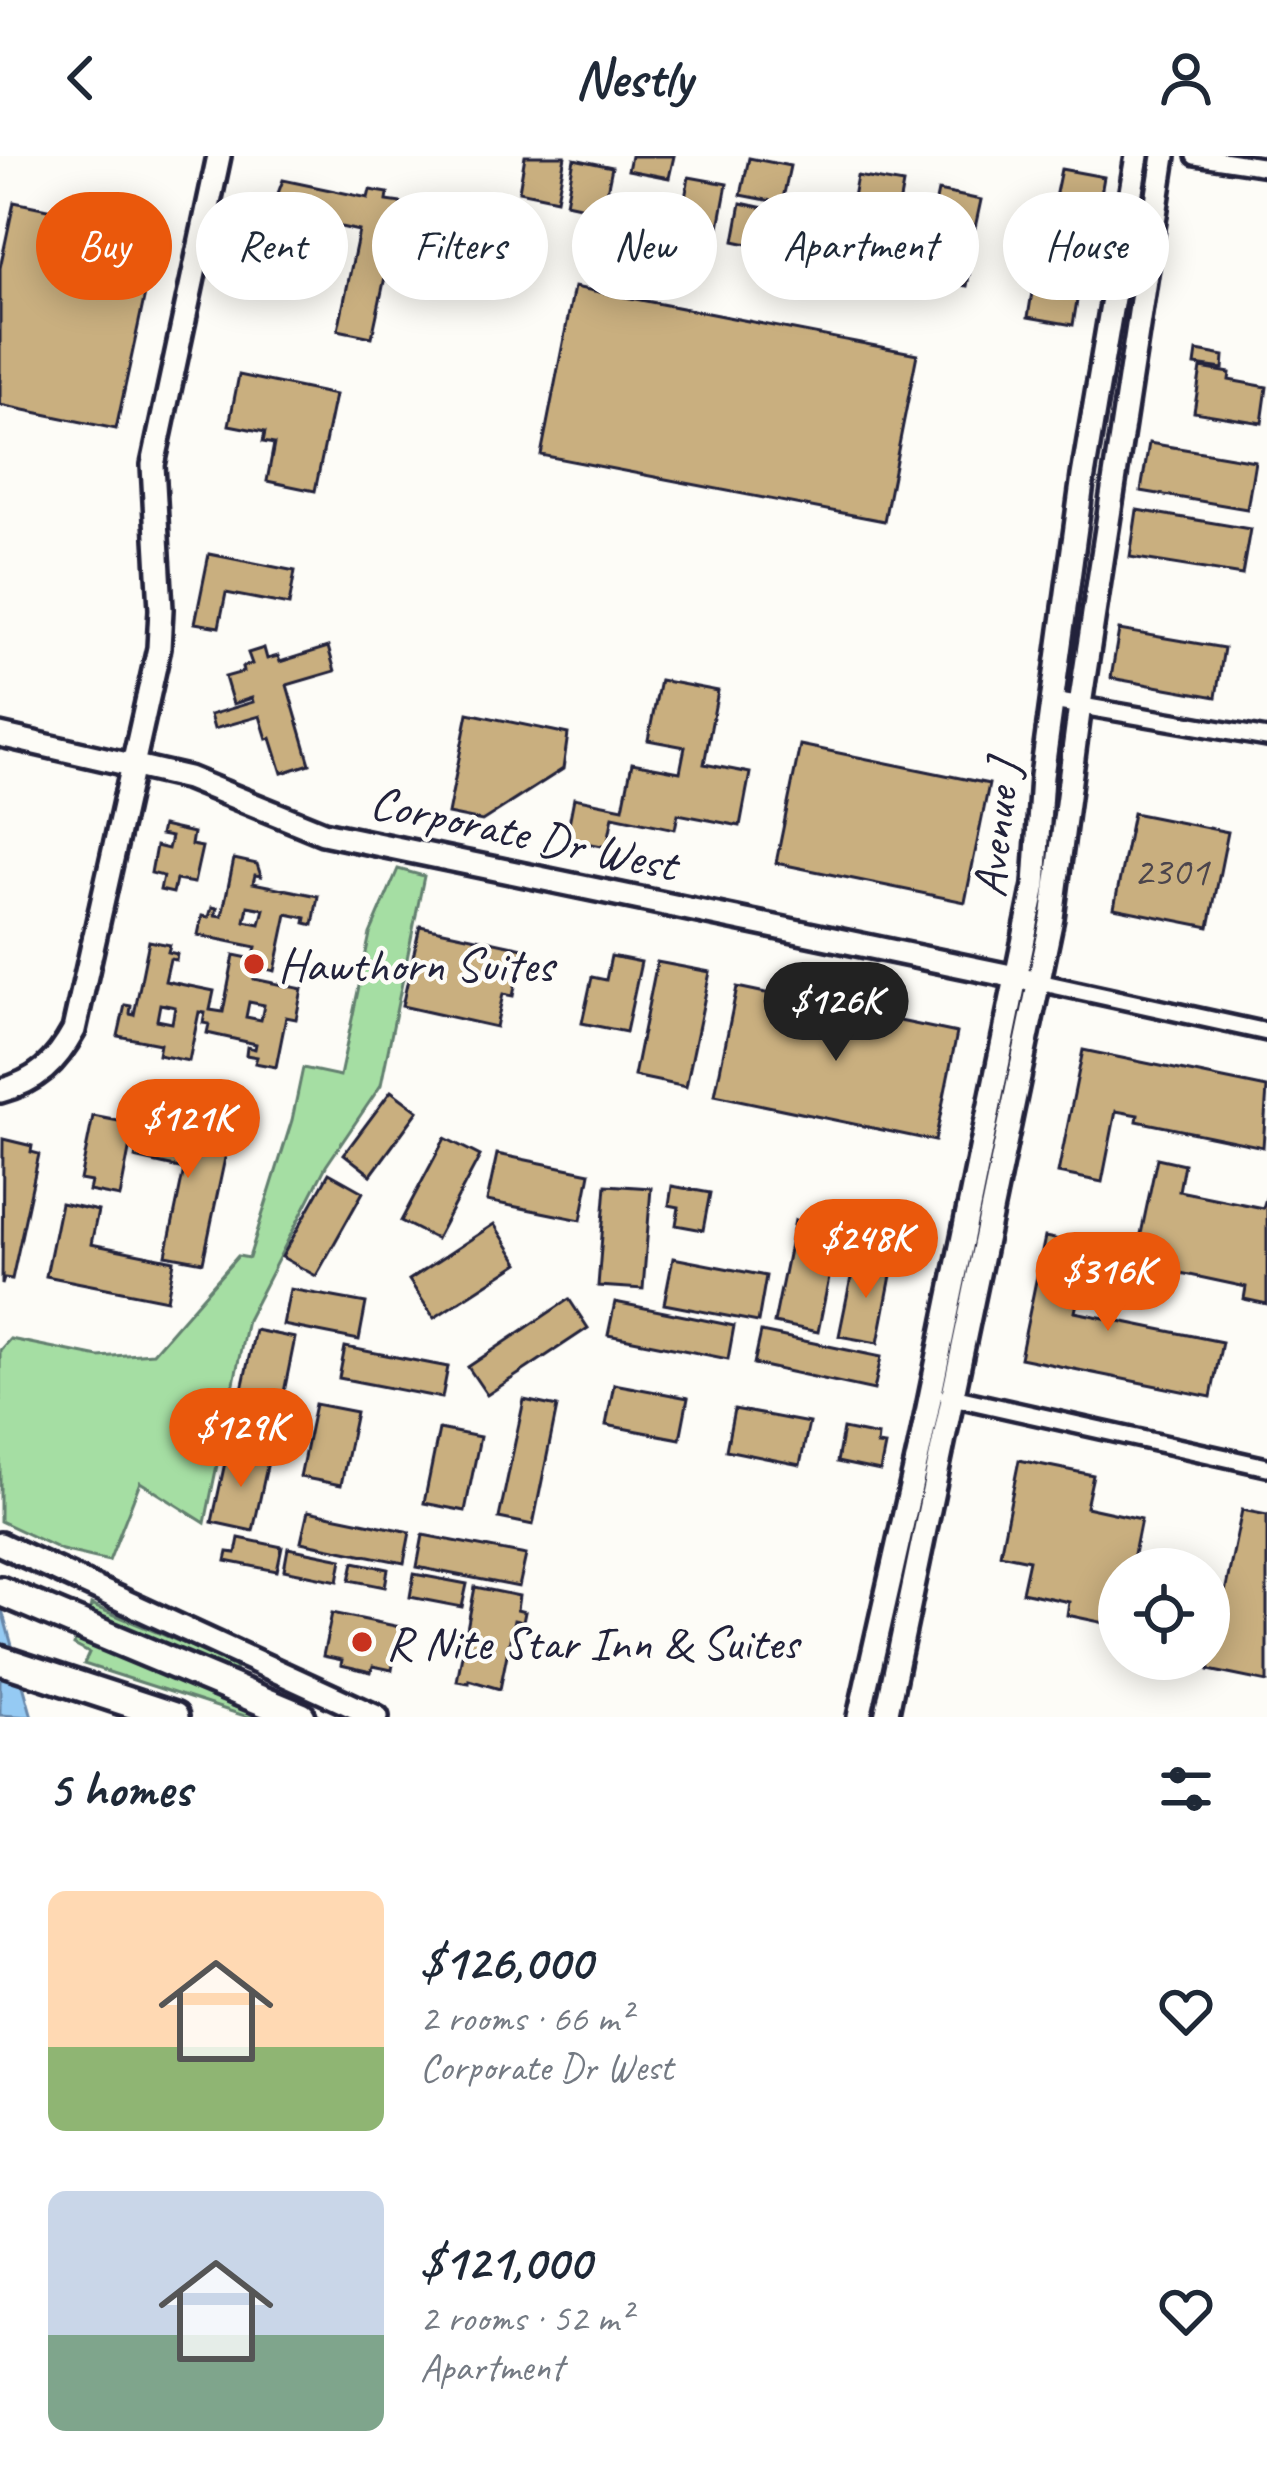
<!DOCTYPE html>
<meta charset="utf-8">
<style>
body{margin:0;font-family:Caveat,sans-serif;background:#f2f2f3;color:#1f2937;height:100vh;display:flex;flex-direction:column;font-size:45px;white-space:nowrap}
*{box-sizing:border-box;margin:0}
p{font-size:39px;color:#747a83}
.icon{flex:none;width:66px;height:66px;fill:none;stroke:currentColor;stroke-width:2;stroke-linecap:round;stroke-linejoin:round}
.map{position:relative;height:1561px;overflow:hidden}
.panel{display:flex;flex-direction:column;background:#fff;flex:1}
.panel>*{flex:none}
.hud{position:absolute;left:36px;top:36px;width:1197px;height:108px;display:flex;gap:24px}
.tools{position:absolute;left:1098px;top:1392px;display:grid;gap:24px}
.tools a{display:grid;place-items:center;width:132px;height:132px;border-radius:50%;background:#fff;box-shadow:0 6px 30px #0003;font-size:60px}
.price{position:absolute;translate:-50% -102px;padding:0 27px;border-radius:42px;background:#ea580c;color:#fff;font-size:39px;line-height:78px;filter:drop-shadow(0 3px 6px #0008)}
.price::after{content:'';position:absolute;left:50%;top:72px;width:36px;height:27px;margin-left:-18px;background:inherit;clip-path:polygon(0 0,100% 0,50% 100%)}
.price.active{background:#222;color:#fff}
ul{padding:0;list-style:none}
li{display:flex;align-items:center;gap:36px;height:300px;padding:0 48px}
li span{display:grid;place-items:center;flex:none;width:336px;height:240px;border-radius:18px;color:#555}
li>.icon{margin-inline-start:auto}
span .icon{width:144px;height:144px;fill:#fffc;stroke-width:1}
li b{font-size:51px}
h2{display:flex;justify-content:space-between;align-items:center;height:144px;padding:0 48px;font-size:51px}
.tag{padding:0 42px;border-radius:54px;background:#fff;box-shadow:0 6px 30px #0003;font-size:42px;line-height:108px}
.tag.active{background:#ea580c;color:#fff}
header{display:flex;justify-content:space-between;align-items:center;height:156px;padding:0 48px;background:#fff;font-size:54px;font-weight:700}
.map>svg:first-child{display:block}
</style>
<header><svg class="icon" aria-label="back" viewBox="0 0 24 24"><path d="M15 5l-7 7 7 7"/></svg>Nestly<svg class="icon" aria-label="person" viewBox="0 0 24 24"><circle cx="12" cy="8" r="4"/><path d="M4 21q1-7 8-7t8 7"/></svg></header>
<div class="map">
<svg width="1267" height="1561" viewBox="0 0 1267 1561">
<rect width="100%" height="100%" fill="#fdfcf7"/>
<filter id="ink" filterUnits="userSpaceOnUse"><feTurbulence type="fractalNoise" baseFrequency=".00833" numOctaves="2"/><feDisplacementMap in="SourceGraphic" scale="24" xChannelSelector="R" yChannelSelector="G"/><feConvolveMatrix kernelMatrix="1 2 1 2 8 2 1 2 1" color-interpolation-filters="sRGB"/></filter>
<g filter="url(#ink)">
<g fill="#a5dea3" stroke="#64806f" stroke-width="3">
<path d="M 398,713 L 424,720 L 381,929 L 326,1010 L 247,1164 L 205,1367 L 140,1326 L 109,1405 L 62,1394 L 0,1365 L 0,1194 L 10,1183 L 99,1201 L 153,1197 L 238,1100 L 249,1102 L 292,964 L 303,912 L 340,920 L 370,778 Z"/>
<path d="M 91,1449 L 234,1508 L 236,1516 L 89,1459 Z"/>
<path d="M 76,1481 L 276,1561 L 248,1561 L 84,1508 L 89,1497 L 74,1489 Z"/>
</g>
<path fill="#95caf3" stroke="#6787a9" stroke-width="3" d="M 0,1447 L 32,1561 L 0,1559 Z"/>
<g fill="#c9af7f" stroke="#22223b" stroke-width="3" fill-rule="evenodd">
<path d="M 525,0 L 565,0 L 557,43 L 519,35 Z"/>
<path d="M 631,0 L 674,0 L 669,22 L 628,14 Z"/>
<path d="M 749,2 L 790,10 L 782,47 L 741,39 Z"/>
<path d="M 574,3 L 612,11 L 603,55 L 566,47 Z"/>
<path d="M 1061,13 L 1104,21 L 1097,60 L 1053,51 Z"/>
<path d="M 857,20 L 903,28 L 896,65 L 850,57 Z"/>
<path d="M 689,21 L 727,28 L 717,82 L 679,74 Z"/>
<path d="M 283,24 L 368,42 L 370,34 L 388,37 L 387,45 L 401,47 L 372,181 L 338,174 L 359,75 L 271,56 Z"/>
<path d="M 938,35 L 981,44 L 973,81 L 930,73 Z"/>
<path d="M 14,46 L 147,74 L 145,85 L 156,87 L 116,273 L 0,249 L 0,112 Z"/>
<path d="M 741,47 L 783,56 L 776,94 L 734,85 Z"/>
<path d="M 1044,67 L 1089,75 L 1082,112 L 1037,103 Z"/>
<path d="M 850,71 L 893,79 L 887,114 L 843,106 Z"/>
<path d="M 928,85 L 974,94 L 967,130 L 921,121 Z"/>
<path d="M 1034,124 L 1079,132 L 1073,169 L 1028,161 Z"/>
<path d="M 574,131 L 917,198 L 884,365 L 541,299 Z"/>
<path d="M 1197,195 L 1224,200 L 1223,213 L 1195,209 Z"/>
<path d="M 1201,212 L 1230,217 L 1229,224 L 1267,231 L 1262,267 L 1194,256 Z"/>
<path d="M 239,219 L 335,239 L 315,335 L 267,325 L 274,288 L 263,286 L 265,276 L 229,269 Z"/>
<path d="M 1149,287 L 1255,305 L 1247,353 L 1141,335 Z"/>
<path d="M 1137,354 L 1250,373 L 1242,419 L 1130,401 Z"/>
<path d="M 209,398 L 295,415 L 289,449 L 226,437 L 219,471 L 195,467 Z"/>
<path d="M 1119,474 L 1224,492 L 1216,541 L 1111,522 Z"/>
<path d="M 328,491 L 335,515 L 287,529 L 310,608 L 282,617 L 271,582 L 267,583 L 260,560 L 214,573 L 210,559 L 253,546 L 252,542 L 233,548 L 225,521 L 243,516 L 242,511 L 252,508 L 248,497 L 264,492 L 267,503 L 278,500 L 280,506 Z"/>
<path d="M 660,524 L 718,535 L 704,608 L 750,617 L 740,670 L 678,658 L 675,673 L 613,660 L 607,691 L 566,683 L 574,642 L 623,652 L 632,607 L 680,616 L 685,591 L 648,584 Z"/>
<path d="M 468,557 L 568,578 L 563,613 L 482,665 L 448,658 Z"/>
<path d="M 800,589 L 989,628 L 965,746 L 776,707 Z"/>
<path d="M 1133,657 L 1228,676 L 1209,771 L 1114,752 Z"/>
<path d="M 162,670 L 193,677 L 191,689 L 202,691 L 194,727 L 176,724 L 173,737 L 160,734 L 163,720 L 151,717 L 156,690 L 168,693 L 171,681 L 160,679 Z"/>
<path d="M 234,703 L 257,708 L 261,720 L 255,719 L 253,727 L 318,740 L 313,769 L 305,767 L 306,762 L 287,758 L 275,815 L 262,812 L 261,817 L 255,816 L 254,823 L 302,833 L 296,863 L 286,861 L 276,911 L 255,907 L 257,901 L 246,899 L 247,891 L 255,893 L 256,888 L 207,877 L 209,868 L 203,867 L 205,857 L 199,856 L 189,905 L 158,899 L 160,888 L 118,880 L 125,849 L 131,850 L 130,858 L 134,859 L 149,785 L 170,789 L 168,796 L 177,798 L 176,804 L 170,803 L 165,825 L 214,835 L 210,854 L 223,856 L 234,799 L 253,803 L 256,791 L 198,779 L 202,760 L 209,761 L 212,751 L 217,752 L 215,759 L 222,760 ZM 248,750 L 264,753 L 260,768 L 245,765 ZM 249,846 L 264,849 L 261,864 L 246,861 ZM 160,848 L 175,851 L 172,867 L 157,864 Z"/>
<path d="M 420,770 L 523,792 L 513,840 L 503,838 L 496,871 L 402,850 Z"/>
<path d="M 611,800 L 641,806 L 626,876 L 582,867 L 592,821 L 606,824 Z"/>
<path d="M 657,806 L 710,816 L 686,931 L 634,920 Z"/>
<path d="M 737,831 L 957,877 L 935,985 L 715,939 Z"/>
<path d="M 1083,894 L 1267,932 L 1263,991 L 1137,965 L 1138,959 L 1116,955 L 1102,1026 L 1058,1017 Z"/>
<path d="M 391,935 L 418,955 L 371,1019 L 344,998 Z"/>
<path d="M 93,960 L 134,968 L 120,1041 L 89,1035 L 91,1026 L 80,1024 Z"/>
<path d="M 143,964 L 229,983 L 203,1106 L 166,1099 L 184,1013 L 135,1002 Z"/>
<path d="M 445,982 L 480,1000 L 436,1083 L 401,1065 Z"/>
<path d="M 3,983 L 32,990 L 31,996 L 39,998 L 12,1123 L 4,1122 L 2,1129 Z"/>
<path d="M 497,998 L 590,1017 L 581,1064 L 487,1045 Z"/>
<path d="M 1157,1002 L 1184,1008 L 1179,1035 L 1263,1052 L 1267,1039 L 1267,1148 L 1244,1143 L 1246,1131 L 1162,1113 L 1157,1141 L 1129,1135 Z"/>
<path d="M 329,1017 L 363,1036 L 316,1120 L 282,1101 Z"/>
<path d="M 606,1029 L 651,1032 L 643,1133 L 598,1130 Z"/>
<path d="M 672,1030 L 710,1037 L 703,1074 L 676,1069 L 679,1051 L 669,1049 Z"/>
<path d="M 61,1047 L 98,1055 L 91,1088 L 174,1105 L 167,1144 L 46,1120 Z"/>
<path d="M 795,1064 L 839,1073 L 818,1176 L 774,1167 Z"/>
<path d="M 494,1068 L 519,1107 L 434,1162 L 409,1124 Z"/>
<path d="M 1045,1081 L 1089,1090 L 1075,1156 L 1222,1186 L 1211,1241 L 1020,1202 Z"/>
<path d="M 673,1102 L 766,1120 L 758,1166 L 664,1148 Z"/>
<path d="M 855,1102 L 893,1109 L 878,1187 L 839,1180 Z"/>
<path d="M 290,1133 L 366,1147 L 359,1184 L 283,1169 Z"/>
<path d="M 569,1143 L 588,1172 L 487,1239 L 468,1211 Z"/>
<path d="M 615,1146 L 734,1170 L 728,1203 L 608,1179 Z"/>
<path d="M 255,1174 L 295,1182 L 280,1256 L 239,1247 Z"/>
<path d="M 761,1176 L 881,1201 L 874,1234 L 754,1208 Z"/>
<path d="M 345,1191 L 448,1211 L 442,1242 L 339,1222 Z"/>
<path d="M 614,1228 L 688,1242 L 680,1283 L 606,1269 Z"/>
<path d="M 524,1244 L 557,1251 L 533,1369 L 499,1362 Z"/>
<path d="M 315,1248 L 356,1256 L 341,1329 L 300,1321 Z"/>
<path d="M 734,1253 L 809,1267 L 800,1309 L 726,1294 Z"/>
<path d="M 439,1273 L 480,1281 L 465,1355 L 424,1347 Z"/>
<path d="M 843,1273 L 878,1280 L 877,1289 L 885,1290 L 880,1315 L 837,1306 Z"/>
<path d="M 228,1293 L 269,1301 L 253,1375 L 212,1366 Z"/>
<path d="M 1019,1304 L 1093,1319 L 1086,1351 L 1141,1363 L 1131,1413 L 1119,1413 L 1119,1470 L 1067,1459 L 1069,1446 L 1022,1436 L 1029,1404 L 1000,1398 Z"/>
<path d="M 1242,1354 L 1267,1359 L 1267,1526 L 1209,1514 Z"/>
<path d="M 308,1355 L 410,1376 L 404,1407 L 301,1386 Z"/>
<path d="M 423,1379 L 526,1399 L 519,1431 L 417,1411 Z"/>
<path d="M 239,1382 L 282,1391 L 277,1415 L 226,1405 L 228,1396 L 236,1397 Z"/>
<path d="M 288,1392 L 342,1403 L 338,1425 L 284,1414 Z"/>
<path d="M 354,1406 L 388,1413 L 385,1431 L 350,1424 Z"/>
<path d="M 414,1418 L 467,1428 L 462,1451 L 410,1441 Z"/>
<path d="M 475,1431 L 519,1440 L 517,1454 L 525,1456 L 523,1466 L 514,1464 L 500,1533 L 469,1524 L 469,1527 L 457,1525 Z"/>
<path d="M 332,1457 L 400,1471 L 392,1514 L 373,1510 L 371,1516 L 341,1509 L 342,1504 L 323,1500 Z"/>
</g>
<g fill="none" stroke-linecap="round" stroke-linejoin="round">
<g stroke="#22223b" stroke-width="24">
<g id="street">
<path d="M 1195,0 L 1267,11"/>
<path d="M 1053,545 L 1267,582"/>
<path d="M 1039,826 L 1267,876"/>
<path d="M 948,1240 L 1267,1311"/>
</g>
</g>
<g stroke="#22223b" stroke-width="30">
<g id="secondary">
<path d="M 0,579 L 188,622 L 323,677 L 1030,824"/>
<path d="M 0,935 C 37,925 56,907 74,874 L 159,492 L 161,453 L 153,309 L 219,0"/>
<path d="M 0,1388 L 377,1561"/>
<path d="M 859,1561 L 920,1291 L 1035,729 L 1042,620 L 1083,320 L 1137,0"/>
<path d="M 886,1561 L 1052,762 L 1080,549 L 1164,0"/>
</g>
</g>
<g stroke="#22223b" stroke-width="36">
<g id="highway">
<path d="M 0,1435 L 301,1561"/>
<path d="M 0,1504 L 174,1561"/>
</g>
</g>
<use href="#street" stroke="#fdfcf7" stroke-width="15"/>
<use href="#secondary" stroke="#fdfcf7" stroke-width="21"/>
<use href="#highway" stroke="#fdfcf7" stroke-width="27"/>
</g>
</g>
<g fill="#c8321e" stroke="#fdfcf7" stroke-width="4.5">
<circle cx="254" cy="808" r="12"/>
<circle cx="362" cy="1486" r="12"/>
</g>
<g text-anchor="middle" stroke-width="9" stroke-linejoin="round" paint-order="stroke">
<g font-size="42" fill="#4c454c">
<text x="1171" y="729">2301</text>
</g>
<g font-size="48" fill="#22223b" stroke="#fdfcf7">
<text transform="translate(995 673) rotate(-84)" y="17">Avenue J</text>
<text transform="translate(524 676) rotate(12)" y="17">Corporate Dr West</text>
</g>
<g font-size="48" fill="#22223b" stroke="#fdfcf7" text-anchor="start">
<text x="278" y="825">Hawthorn Suites</text>
<text x="386" y="1503">R Nite Star Inn &amp; Suites</text>
</g>
</g>
</svg>
<div class="tools">
<a><svg class="icon" aria-label="locate" viewBox="0 0 24 24"><circle cx="12" cy="12" r="6"/><path d="M12 2v4M12 18v4M2 12h4M18 12h4"/></svg></a>
</div>
<b class="price active" style="left:836px;top:908px">$126K</b>
<b class="price" style="left:188px;top:1025px">$121K</b>
<b class="price" style="left:866px;top:1145px">$248K</b>
<b class="price" style="left:1108px;top:1178px">$316K</b>
<b class="price" style="left:241px;top:1334px">$129K</b>
<div class="hud">
<a class="tag active">Buy</a>
<a class="tag">Rent</a>
<a class="tag">Filters</a>
<a class="tag">New</a>
<a class="tag">Apartment</a>
<a class="tag">House</a>
</div>
</div>
<section class="panel">
<h2>5 homes<svg class="icon" aria-label="filters" viewBox="0 0 24 24"><path d="M4 7h16M4 17h16"/><circle cx="9" cy="7" r="2"/><circle cx="15" cy="17" r="2"/></svg></h2>
<ul>
<li><span style="background:linear-gradient(#ffd9b3 65%,#8fb573 0)"><svg class="icon" aria-label="home" viewBox="0 0 24 24"><path d="M3 11l9-7 9 7M6 9v11h12V9"/></svg></span><div><b>$126,000</b><p>2 rooms · 66 m²</p><p>Corporate Dr West</p></div><svg class="icon" aria-label="heart" viewBox="0 0 24 24"><path d="M12 20l-8-8c-3-5 5-10 8-4 3-6 11-1 8 4z"/></svg></li>
<li><span style="background:linear-gradient(#c9d6e8 60%,#7fa58c 0)"><svg class="icon" aria-label="home" viewBox="0 0 24 24"><path d="M3 11l9-7 9 7M6 9v11h12V9"/></svg></span><div><b>$121,000</b><p>2 rooms · 52 m²</p><p>Apartment</p></div><svg class="icon" aria-label="heart" viewBox="0 0 24 24"><path d="M12 20l-8-8c-3-5 5-10 8-4 3-6 11-1 8 4z"/></svg></li>
</ul>
</section>
